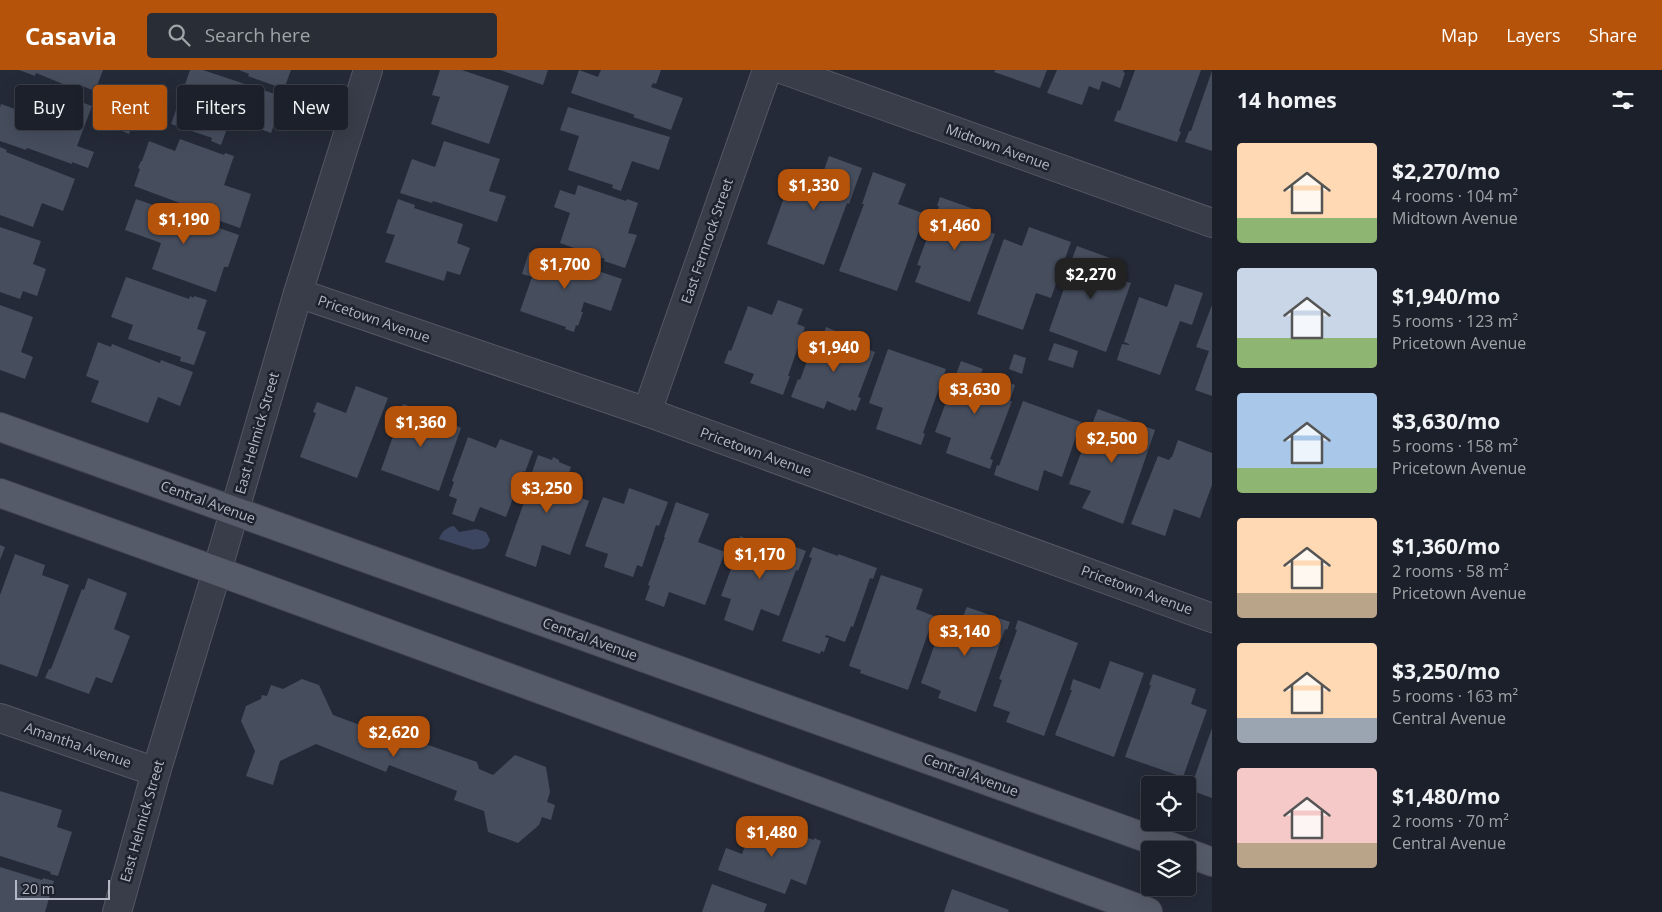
<!DOCTYPE html>
<meta charset="utf-8">
<style>
body{margin:0;font-family:"Open Sans",sans-serif;background:#292d36;color:#f1f3f6;height:100vh;display:flex;flex-direction:column;font-size:19px;white-space:nowrap}
*{box-sizing:border-box;margin:0}
p{font-size:16px;color:#a0a3a8}
.icon{flex:none;width:28px;height:28px;fill:none;stroke:currentColor;stroke-width:2;stroke-linecap:round;stroke-linejoin:round}
.map{position:relative;flex:1;overflow:hidden}
.sheet{display:flex;flex-direction:column;background:#1c202a;width:450px}
.sheet>*{flex:none}
.banner{position:absolute;left:15px;top:15px;width:475px;height:45px;display:flex;gap:10px}
.buttons{position:absolute;left:1141px;top:706px;display:grid;gap:10px}
.buttons a{display:grid;place-items:center;width:55px;height:55px;border-radius:5px;background:#1c202a;box-shadow:0 5px 20px #0002,0 0 0 1px #3a3e47;font-size:25px}
.scale{position:absolute;left:15px;bottom:12px;width:95px;box-sizing:border-box;padding-left:5px;border:2px solid #b4b8c5;border-top:0;font-size:14px;line-height:18px;white-space:nowrap;color:#b4b8c5;-webkit-text-stroke:4px #1e222e;paint-order:stroke}
.price{position:absolute;translate:-50% -42px;padding:0 11px;border-radius:10px;background:#b45309;color:#fff;font-size:16px;line-height:32px;filter:drop-shadow(0 1px 2px #0008)}
.price::after{content:'';position:absolute;left:50%;top:30px;width:15px;height:11px;margin-left:-8px;background:inherit;clip-path:polygon(0 0,100% 0,50% 100%)}
.price.current{background:#222;color:#fff}
ul{padding:0;list-style:none}
li{display:flex;align-items:center;gap:15px;height:125px;padding:0 25px}
li span{display:grid;place-items:center;flex:none;width:140px;height:100px;border-radius:5px;color:#555}
li>.icon{margin-inline-start:auto}
span .icon{width:60px;height:60px;fill:#fffc;stroke-width:1}
li b{font-size:21px}
h2{display:flex;justify-content:space-between;align-items:center;height:60px;padding:0 25px;font-size:21px}
.pill{padding:0 18px;border-radius:5px;background:#1c202a;box-shadow:0 5px 20px #0002,0 0 0 1px #3a3e47;font-size:18px;line-height:45px}
.pill.current{background:#b45309;color:#fff}
header{display:flex;align-items:center;gap:30px;box-sizing:border-box;height:70px;padding:0 25px;background:#b45309;color:#fff}
header strong{font-size:24px}
nav{display:flex;gap:28px;margin-inline-start:auto;font-size:18px}
.search{width:350px;height:45px;background:#292d36;display:flex;align-items:center;gap:12px;box-sizing:border-box;padding:0 18px;border-radius:5px;color:#a0a3a8;font-size:19px}
main{display:flex;flex:1;min-height:0}
.map>svg:first-child{display:block}
</style>
<header>
<strong>Casavia</strong>
<div class="search"><svg class="icon" aria-label="search" viewBox="0 0 24 24"><circle cx="10" cy="10" r="6"/><path d="M15 15l6 6"/></svg>Search here</div>
<nav><a>Map</a><a>Layers</a><a>Share</a></nav>
</header>
<main>
<div class="map">
<svg width="1212" height="842" viewBox="0 0 1212 842">
<rect width="100%" height="100%" fill="#252a38"/>
<path fill="#3d4660" d="M 454,456 L 459,462 L 476,459 L 486,462 L 490,470 C 487,478 483,480 475,479 L 474,480 L 439,469 C 441,462 447,457 454,456 Z"/>
<g fill="#464d5d">
<path d="M 19,0 L 103,0 L 95,21 L 82,16 L 80,21 L 36,3 L 35,6 Z"/>
<path d="M 190,0 L 203,0 L 284,27 L 271,63 L 231,48 L 221,75 L 211,71 L 212,68 L 171,54 Z"/>
<path d="M 239,0 L 291,0 L 284,19 L 248,6 L 249,4 Z"/>
<path d="M 440,0 L 462,0 L 509,16 L 489,74 L 431,54 L 440,27 L 432,25 Z"/>
<path d="M 500,0 L 548,0 L 543,15 Z"/>
<path d="M 579,0 L 598,7 L 601,0 L 661,0 L 656,14 L 653,13 L 651,17 L 683,28 L 671,60 L 633,47 L 635,45 L 571,23 Z"/>
<path d="M 995,0 L 1047,0 L 1040,18 L 994,2 Z"/>
<path d="M 1057,0 L 1124,0 L 1123,2 L 1125,3 L 1120,18 L 1102,11 L 1099,20 L 1089,16 L 1082,35 L 1047,23 Z"/>
<path d="M 1135,0 L 1201,0 L 1179,61 L 1181,62 L 1177,72 L 1114,51 L 1118,40 L 1120,41 Z"/>
<path d="M 1212,1 L 1212,81 L 1185,72 L 1189,61 L 1191,61 Z"/>
<path d="M 39,15 L 49,18 L 48,20 L 92,36 L 77,76 L 94,82 L 88,98 L 72,92 L 72,94 L 27,78 L 26,80 L 0,71 L 0,38 L 1,34 L 29,44 Z"/>
<path d="M 568,37 L 670,67 L 659,100 L 632,91 L 621,121 L 612,118 L 613,115 L 568,100 L 579,66 L 560,60 Z"/>
<path d="M 120,44 L 134,50 L 129,64 L 115,58 Z"/>
<path d="M 180,69 L 224,85 L 225,83 L 234,86 L 224,115 L 251,124 L 240,158 L 203,145 L 204,142 L 134,116 L 140,99 L 138,98 L 141,91 L 142,91 L 149,71 L 175,81 Z"/>
<path d="M 444,71 L 500,89 L 489,121 L 506,126 L 497,152 L 433,131 L 432,133 L 400,123 L 412,89 L 435,97 Z"/>
<path d="M 0,77 L 7,80 L 6,82 L 75,109 L 63,141 L 42,133 L 33,157 L 0,145 Z"/>
<path d="M 829,86 L 862,98 L 849,134 L 847,133 L 824,195 L 767,174 L 789,114 L 788,113 L 791,103 L 819,114 Z"/>
<path d="M 873,102 L 906,114 L 898,134 L 928,145 L 924,156 L 921,155 L 897,221 L 839,201 L 864,134 L 862,134 Z"/>
<path d="M 578,115 L 626,131 L 627,129 L 638,133 L 628,163 L 637,165 L 625,198 L 604,191 L 605,189 L 560,173 L 570,143 L 554,137 L 560,120 L 575,125 Z"/>
<path d="M 940,127 L 985,143 L 979,158 L 995,164 L 970,232 L 915,212 L 921,196 L 917,195 L 939,136 L 937,136 Z"/>
<path d="M 136,129 L 239,165 L 228,197 L 224,197 L 216,222 L 152,199 L 161,173 L 125,160 Z"/>
<path d="M 398,129 L 415,135 L 414,138 L 463,154 L 457,173 L 470,178 L 460,205 L 447,201 L 444,211 L 385,192 L 395,165 L 386,163 Z"/>
<path d="M 0,157 L 41,171 L 33,194 L 46,199 L 37,226 L 23,221 L 20,229 L 0,222 Z"/>
<path d="M 1029,157 L 1071,172 L 1051,228 L 1036,223 L 1023,260 L 977,244 L 1004,169 L 1022,176 Z"/>
<path d="M 1077,176 L 1121,192 L 1115,208 L 1131,213 L 1106,282 L 1049,261 L 1074,190 L 1072,189 Z"/>
<path d="M 529,182 L 539,186 L 540,183 L 585,199 L 586,197 L 622,209 L 611,241 L 584,232 L 581,242 L 583,242 L 578,256 L 576,255 L 574,262 L 565,259 L 566,257 L 520,241 L 532,207 L 522,204 Z"/>
<path d="M 126,207 L 189,229 L 190,226 L 194,228 L 194,226 L 207,230 L 197,259 L 206,262 L 194,295 L 180,291 L 181,287 L 128,269 L 133,255 L 111,247 Z"/>
<path d="M 1175,214 L 1203,223 L 1192,255 L 1180,251 L 1160,305 L 1117,290 L 1122,274 L 1129,275 L 1129,274 L 1124,272 L 1139,227 L 1167,237 Z"/>
<path d="M 778,230 L 803,239 L 797,254 L 805,257 L 788,306 L 790,306 L 783,325 L 750,313 L 754,304 L 724,293 L 729,280 L 731,281 L 748,236 L 772,245 Z"/>
<path d="M 0,235 L 33,247 L 21,282 L 33,287 L 25,309 L 0,300 Z"/>
<path d="M 1212,235 L 1212,326 L 1195,320 L 1209,281 L 1196,277 Z"/>
<path d="M 826,257 L 838,262 L 837,265 L 848,269 L 847,271 L 875,282 L 858,327 L 861,328 L 856,341 L 851,339 L 851,341 L 827,331 L 824,339 L 791,327 L 798,309 L 800,310 L 816,267 L 822,270 Z"/>
<path d="M 98,272 L 111,277 L 112,274 L 160,293 L 161,290 L 193,302 L 180,336 L 158,327 L 148,353 L 91,332 L 99,311 L 86,306 Z"/>
<path d="M 1054,273 L 1078,281 L 1073,298 L 1048,290 Z"/>
<path d="M 888,279 L 946,299 L 923,363 L 925,364 L 921,375 L 876,359 L 883,338 L 869,333 Z"/>
<path d="M 1014,284 L 1026,288 L 1022,304 L 1009,299 Z"/>
<path d="M 961,291 L 983,299 L 981,303 L 1015,315 L 1010,331 L 1012,331 L 990,389 L 993,390 L 990,399 L 946,383 L 951,368 L 935,362 Z"/>
<path d="M 356,316 L 388,328 L 357,408 L 300,387 L 316,343 L 313,342 L 317,332 L 346,343 Z"/>
<path d="M 1023,331 L 1081,352 L 1062,407 L 1044,400 L 1038,421 L 994,405 L 997,395 L 999,396 Z"/>
<path d="M 403,334 L 435,345 L 435,348 L 444,352 L 445,350 L 461,358 L 439,421 L 381,400 L 402,341 L 400,341 Z"/>
<path d="M 1098,339 L 1155,360 L 1123,454 L 1082,438 L 1091,421 L 1069,414 Z"/>
<path d="M 468,367 L 496,378 L 500,369 L 533,381 L 525,402 L 523,401 L 506,447 L 480,437 L 474,452 L 452,444 L 457,429 L 449,426 L 454,412 L 452,411 Z"/>
<path d="M 1178,370 L 1212,383 L 1212,415 L 1200,448 L 1174,439 L 1165,466 L 1131,454 L 1158,386 L 1169,390 L 1171,387 L 1172,387 Z"/>
<path d="M 538,385 L 552,390 L 553,387 L 559,390 L 559,392 L 571,397 L 561,426 L 565,428 L 567,422 L 589,431 L 570,485 L 542,475 L 536,497 L 505,486 L 528,421 L 526,420 Z"/>
<path d="M 629,418 L 668,432 L 659,456 L 656,455 L 642,497 L 637,495 L 633,507 L 604,497 L 608,484 L 585,476 L 603,427 L 624,434 Z"/>
<path d="M 676,432 L 709,444 L 698,472 L 725,482 L 705,535 L 669,522 L 664,537 L 645,530 L 650,516 L 648,515 L 665,467 L 664,467 Z"/>
<path d="M 740,466 L 769,477 L 772,468 L 806,481 L 798,501 L 796,500 L 779,546 L 761,539 L 753,561 L 724,550 L 731,529 L 721,526 L 738,480 L 736,480 Z"/>
<path d="M 0,475 L 5,477 L 0,490 Z"/>
<path d="M 813,477 L 838,486 L 838,484 L 877,498 L 873,509 L 870,508 L 853,557 L 851,556 L 845,572 L 826,565 L 825,567 L 829,568 L 824,582 L 821,581 L 820,584 L 782,571 L 812,488 L 809,487 Z"/>
<path d="M 15,484 L 45,495 L 42,505 L 69,515 L 37,607 L 0,594 L 0,525 Z"/>
<path d="M 881,505 L 923,519 L 916,539 L 934,546 L 908,620 L 860,603 L 861,600 L 849,596 Z"/>
<path d="M 88,508 L 127,523 L 114,559 L 130,566 L 112,613 L 96,607 L 89,624 L 45,608 L 49,599 L 51,599 L 82,519 L 84,520 Z"/>
<path d="M 967,537 L 1010,552 L 1007,560 L 1005,559 L 976,642 L 938,628 L 941,621 L 921,613 L 945,545 L 961,551 Z"/>
<path d="M 1018,550 L 1078,573 L 1044,666 L 1006,652 L 1010,642 L 993,636 L 1002,610 L 999,609 L 1017,560 L 1015,559 Z"/>
<path d="M 1110,591 L 1144,603 L 1114,687 L 1055,665 L 1072,620 L 1070,620 L 1073,609 L 1100,619 Z"/>
<path d="M 1153,604 L 1196,619 L 1191,634 L 1207,640 L 1183,707 L 1125,687 L 1151,615 L 1149,615 Z"/>
<path d="M 302,609 L 319,615 L 333,645 L 390,666 L 391,662 L 477,692 L 479,699 L 493,705 L 515,685 L 546,697 L 550,722 L 547,732 L 555,735 L 551,750 L 542,747 L 539,755 L 518,773 L 488,762 L 484,741 L 454,730 L 457,721 L 389,695 L 386,702 L 316,674 L 280,691 L 273,715 L 246,706 L 255,681 L 241,651 L 246,636 L 261,629 L 262,625 L 267,626 L 271,615 L 283,619 Z"/>
<path d="M 1212,658 L 1212,728 L 1190,720 Z"/>
<path d="M 0,721 L 62,740 L 57,757 L 72,762 L 58,806 L 50,804 L 51,802 L 0,786 Z"/>
<path d="M 755,749 L 814,770 L 814,768 L 821,771 L 806,815 L 791,809 L 785,824 L 718,800 L 726,778 L 742,784 Z"/>
<path d="M 0,797 L 42,810 L 43,808 L 54,811 L 45,842 L 0,842 Z"/>
<path d="M 712,814 L 767,834 L 764,842 L 702,842 Z"/>
<path d="M 952,819 L 1009,840 L 1008,842 L 944,842 Z"/>
</g>
<g fill="none" stroke-linecap="round" stroke-linejoin="round">
<g stroke="#535864" stroke-width="30">
<g id="street">
<path d="M 784,0 L 1212,153"/>
<path d="M 298,223 L 647,342 L 1212,548"/>
<path d="M 647,342 L 767,0"/>
<path d="M 0,648 L 156,702"/>
<path d="M 117,842 L 156,702 L 217,501 L 298,223 L 368,0"/>
</g>
</g>
<g stroke="#414652" stroke-width="30">
<g id="primary">
<path d="M 0,357 L 1180,780"/>
<path d="M 0,423 L 250,513 L 1148,842"/>
<path d="M 1188,783 L 1212,792"/>
</g>
</g>
<use href="#street" stroke="#383d49" stroke-width="28"/>
<use href="#primary" stroke="#565b69" stroke-width="28"/>
</g>
<g text-anchor="middle" stroke-width="5" stroke-linejoin="round" paint-order="stroke">
<g font-size="14" fill="#b4b8c5" stroke="#1e222e">
<text transform="translate(998 77) rotate(20)" y="5">Midtown Avenue</text>
<text transform="translate(707 171) rotate(-71)" y="5">East Fernrock Street</text>
<text transform="translate(374 249) rotate(19)" y="5">Pricetown Avenue</text>
<text transform="translate(257 363) rotate(-74)" y="5">East Helmick Street</text>
<text transform="translate(756 382) rotate(20)" y="5">Pricetown Avenue</text>
<text transform="translate(208 432) rotate(20)" y="5">Central Avenue</text>
<text transform="translate(1137 520) rotate(20)" y="5">Pricetown Avenue</text>
<text transform="translate(590 569) rotate(20)" y="5">Central Avenue</text>
<text transform="translate(78 675) rotate(19)" y="5">Amantha Avenue</text>
<text transform="translate(971 705) rotate(20)" y="5">Central Avenue</text>
<text transform="translate(142 751) rotate(-74)" y="5">East Helmick Street</text>
</g>
</g>
</svg>
<div class="buttons">
<a><svg class="icon" aria-label="locate" viewBox="0 0 24 24"><circle cx="12" cy="12" r="6"/><path d="M12 2v4M12 18v4M2 12h4M18 12h4"/></svg></a>
<a><svg class="icon" aria-label="layers" viewBox="0 0 24 24"><path d="M12 4l9 5-9 5-9-5zM3 14l9 5 9-5"/></svg></a>
</div>
<div class="scale">20 m</div>
<b class="price" style="left:814px;top:141px">$1,330</b>
<b class="price" style="left:184px;top:175px">$1,190</b>
<b class="price" style="left:955px;top:181px">$1,460</b>
<b class="price" style="left:565px;top:220px">$1,700</b>
<b class="price current" style="left:1091px;top:230px">$2,270</b>
<b class="price" style="left:834px;top:303px">$1,940</b>
<b class="price" style="left:975px;top:345px">$3,630</b>
<b class="price" style="left:421px;top:378px">$1,360</b>
<b class="price" style="left:1112px;top:394px">$2,500</b>
<b class="price" style="left:547px;top:444px">$3,250</b>
<b class="price" style="left:760px;top:510px">$1,170</b>
<b class="price" style="left:965px;top:587px">$3,140</b>
<b class="price" style="left:394px;top:688px">$2,620</b>
<b class="price" style="left:772px;top:788px">$1,480</b>
<div class="banner">
<a class="pill">Buy</a>
<a class="pill current">Rent</a>
<a class="pill">Filters</a>
<a class="pill">New</a>
</div>
</div>
<section class="sheet">
<h2>14 homes<svg class="icon" aria-label="filters" viewBox="0 0 24 24"><path d="M4 7h16M4 17h16"/><circle cx="9" cy="7" r="2"/><circle cx="15" cy="17" r="2"/></svg></h2>
<ul>
<li><span style="background:linear-gradient(#ffd9b3 75%,#8fb573 0)"><svg class="icon" aria-label="home" viewBox="0 0 24 24"><path d="M3 11l9-7 9 7M6 9v11h12V9"/></svg></span><div><b>$2,270/mo</b><p>4 rooms · 104 m²</p><p>Midtown Avenue</p></div></li>
<li><span style="background:linear-gradient(#c9d6e8 70%,#8fb573 0)"><svg class="icon" aria-label="home" viewBox="0 0 24 24"><path d="M3 11l9-7 9 7M6 9v11h12V9"/></svg></span><div><b>$1,940/mo</b><p>5 rooms · 123 m²</p><p>Pricetown Avenue</p></div></li>
<li><span style="background:linear-gradient(#a9c7e8 75%,#8fb573 0)"><svg class="icon" aria-label="home" viewBox="0 0 24 24"><path d="M3 11l9-7 9 7M6 9v11h12V9"/></svg></span><div><b>$3,630/mo</b><p>5 rooms · 158 m²</p><p>Pricetown Avenue</p></div></li>
<li><span style="background:linear-gradient(#ffd9b3 75%,#b9a48a 0)"><svg class="icon" aria-label="home" viewBox="0 0 24 24"><path d="M3 11l9-7 9 7M6 9v11h12V9"/></svg></span><div><b>$1,360/mo</b><p>2 rooms · 58 m²</p><p>Pricetown Avenue</p></div></li>
<li><span style="background:linear-gradient(#ffd9b3 75%,#9aa5b1 0)"><svg class="icon" aria-label="home" viewBox="0 0 24 24"><path d="M3 11l9-7 9 7M6 9v11h12V9"/></svg></span><div><b>$3,250/mo</b><p>5 rooms · 163 m²</p><p>Central Avenue</p></div></li>
<li><span style="background:linear-gradient(#f6c9c9 75%,#b9a48a 0)"><svg class="icon" aria-label="home" viewBox="0 0 24 24"><path d="M3 11l9-7 9 7M6 9v11h12V9"/></svg></span><div><b>$1,480/mo</b><p>2 rooms · 70 m²</p><p>Central Avenue</p></div></li>
</ul>
</section>
</main>
